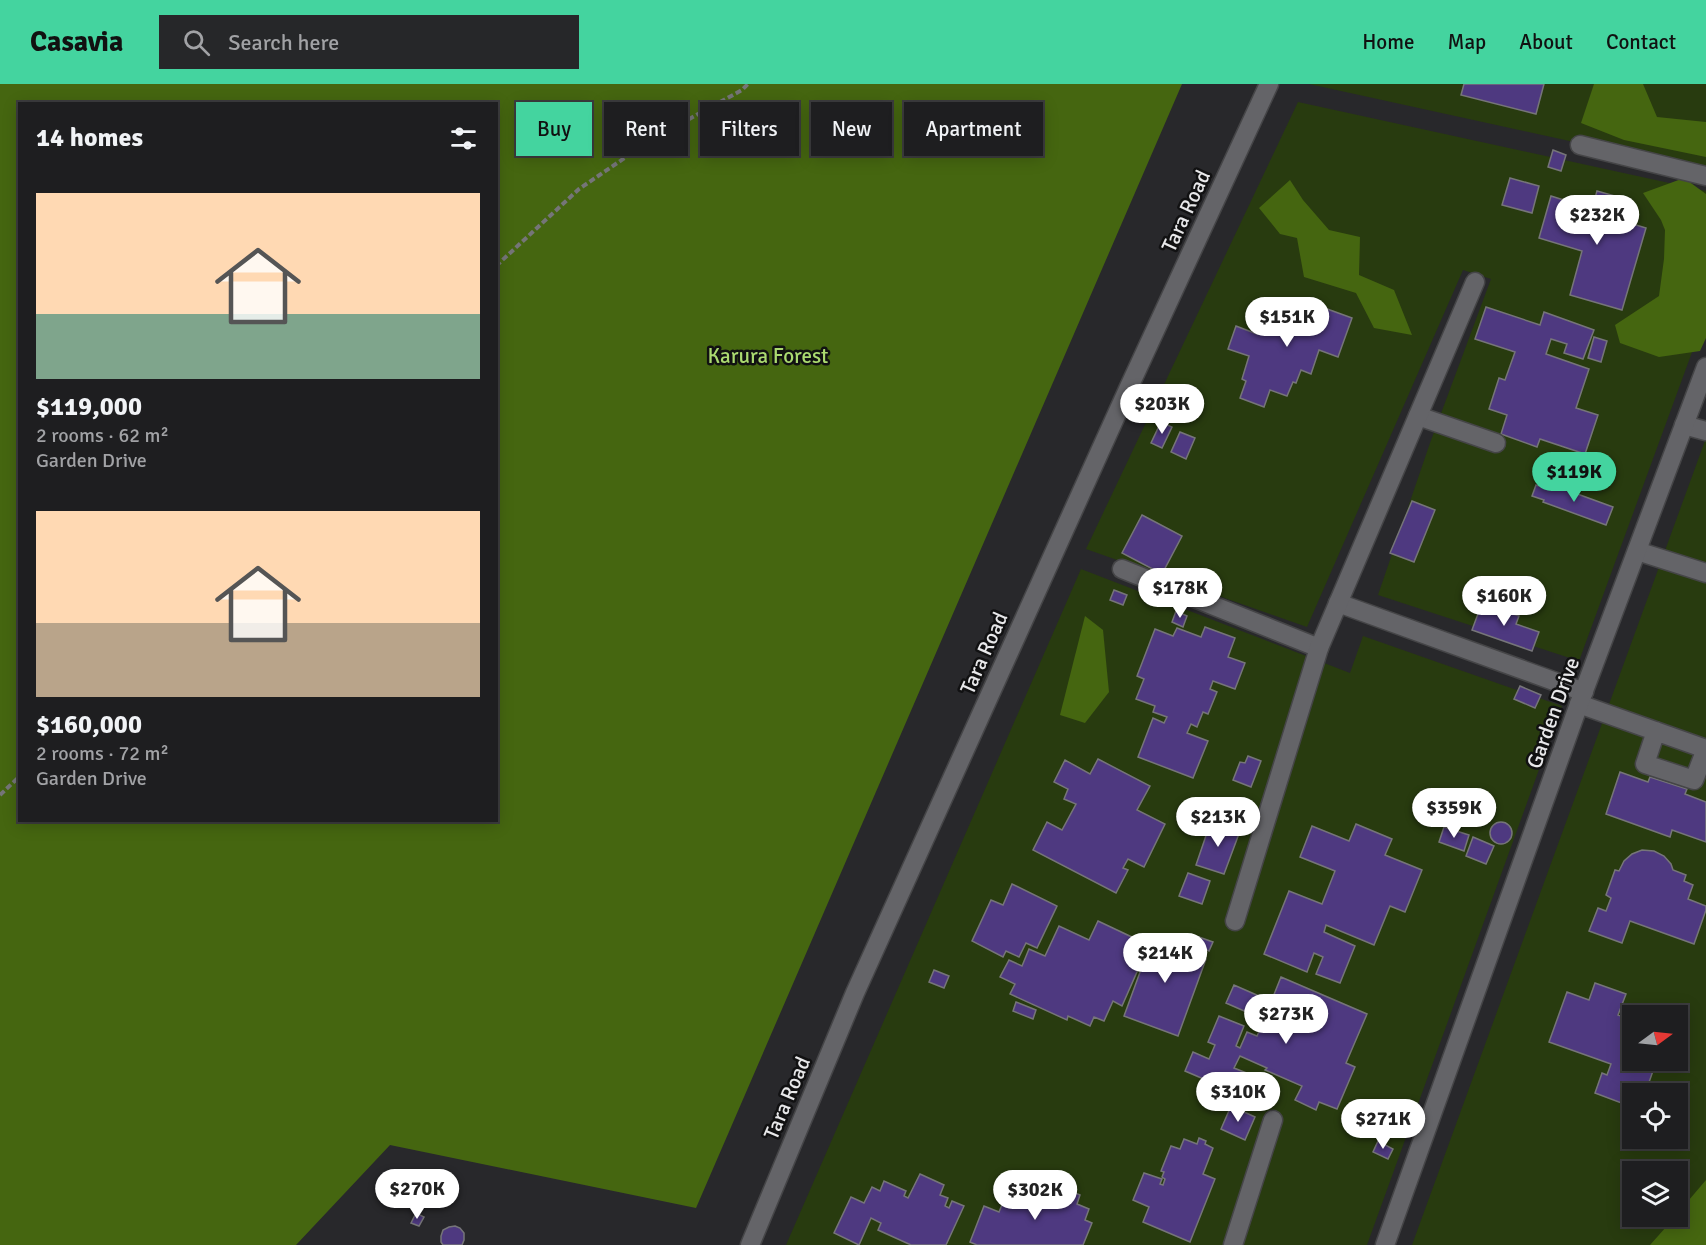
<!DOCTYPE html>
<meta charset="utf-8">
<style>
body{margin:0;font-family:Signika,sans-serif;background:#262729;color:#f1f3f6;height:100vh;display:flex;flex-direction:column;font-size:22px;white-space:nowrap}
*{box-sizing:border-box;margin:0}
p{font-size:20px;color:#a1a2a5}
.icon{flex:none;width:33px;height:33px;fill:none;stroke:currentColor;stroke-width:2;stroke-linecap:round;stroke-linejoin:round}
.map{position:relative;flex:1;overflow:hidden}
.side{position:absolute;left:18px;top:18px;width:480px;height:720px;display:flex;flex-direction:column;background:#1e1e20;border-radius:0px;box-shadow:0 3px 15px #0003,0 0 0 2px #3c3c3e}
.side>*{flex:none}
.hud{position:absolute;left:516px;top:18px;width:570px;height:54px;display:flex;gap:12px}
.needle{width:39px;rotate:75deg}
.fabs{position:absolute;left:1622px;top:921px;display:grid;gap:12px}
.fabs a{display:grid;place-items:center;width:66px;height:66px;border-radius:0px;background:#1e1e20;box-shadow:0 3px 15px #0003,0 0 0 2px #3c3c3e;font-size:30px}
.price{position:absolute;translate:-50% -51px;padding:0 14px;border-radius:21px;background:#fff;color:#222;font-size:20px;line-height:39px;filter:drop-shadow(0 2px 3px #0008)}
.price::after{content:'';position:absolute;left:50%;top:36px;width:18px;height:14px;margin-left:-9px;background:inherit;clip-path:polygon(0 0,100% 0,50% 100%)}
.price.on{background:#44d49f;color:#111}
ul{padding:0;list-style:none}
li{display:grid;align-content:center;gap:12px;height:318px;padding:0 18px}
li span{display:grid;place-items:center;height:186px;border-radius:0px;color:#555}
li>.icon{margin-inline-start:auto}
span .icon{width:108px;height:108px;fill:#fffc;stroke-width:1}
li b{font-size:26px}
h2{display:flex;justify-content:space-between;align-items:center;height:72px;padding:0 18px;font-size:26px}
.pill{padding:0 21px;border-radius:0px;background:#1e1e20;box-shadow:0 3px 15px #0003,0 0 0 2px #3c3c3e;font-size:21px;line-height:54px}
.pill.on{background:#44d49f;color:#111}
header{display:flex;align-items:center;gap:36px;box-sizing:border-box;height:84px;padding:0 30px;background:#44d49f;color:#111}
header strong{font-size:28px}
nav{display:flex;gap:33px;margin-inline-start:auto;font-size:21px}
.search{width:420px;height:54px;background:#262729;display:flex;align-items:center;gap:15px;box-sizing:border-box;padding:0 21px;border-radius:0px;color:#a1a2a5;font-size:22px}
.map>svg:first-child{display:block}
</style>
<header>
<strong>Casavia</strong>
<div class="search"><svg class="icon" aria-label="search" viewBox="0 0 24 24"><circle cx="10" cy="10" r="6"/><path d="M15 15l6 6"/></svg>Search here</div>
<nav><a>Home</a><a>Map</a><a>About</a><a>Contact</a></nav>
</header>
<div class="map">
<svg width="1706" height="1161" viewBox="0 0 1706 1161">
<rect width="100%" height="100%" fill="#28282b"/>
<g fill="#283b0f" fill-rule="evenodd">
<path d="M 1309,0 L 1706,0 L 1706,87 Z"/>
<path d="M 1298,18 L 1706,107 L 1706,230 L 1579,577 L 1378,511 L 1430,359 L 1491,195 L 1463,186 L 1307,543 L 1086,465 Z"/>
<path d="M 1706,354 L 1706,1161 L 1412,1161 ZM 1632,932 L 1677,932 L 1677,976 L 1632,976 ZM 1632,1010 L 1677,1010 L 1677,1054 L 1632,1054 ZM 1632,1088 L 1677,1088 L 1677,1132 L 1632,1132 Z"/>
<path d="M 1081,485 L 1350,589 L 1363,552 L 1562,622 L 1367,1161 L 786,1161 Z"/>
</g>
<g fill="#456610" fill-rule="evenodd">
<path d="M 0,0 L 1182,0 L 696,1124 L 390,1061 L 296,1161 L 0,1161 ZM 20,20 L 496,20 L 496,736 L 20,736 Z"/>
<path d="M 1594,0 L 1643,0 L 1657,33 L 1706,38 L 1706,73 L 1624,56 L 1581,39 Z"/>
<path d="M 1684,94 L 1706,110 L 1706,254 L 1700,267 L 1659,273 L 1620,259 L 1615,241 L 1659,212 L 1664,175 L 1665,146 L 1661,136 L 1643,109 Z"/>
<path d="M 1290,96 L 1303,116 L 1329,146 L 1360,153 L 1359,191 L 1394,206 L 1412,251 L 1374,244 L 1356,209 L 1304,193 L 1297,154 L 1280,150 L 1259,124 Z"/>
<path d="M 1085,532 L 1103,546 L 1109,608 L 1085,639 L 1060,631 Z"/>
<path d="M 1706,1096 L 1706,1161 L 1650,1161 L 1675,1133 L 1677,1132 L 1677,1130 Z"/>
</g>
<g fill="#4e3980" stroke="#767579" stroke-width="1.5">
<path d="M 1464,0 L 1544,0 L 1536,30 L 1461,11 Z"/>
<path d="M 1553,66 L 1566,71 L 1561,87 L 1548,83 Z"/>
<path d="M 1510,94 L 1539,102 L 1532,129 L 1502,121 Z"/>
<path d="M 1597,107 L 1629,116 L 1623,137 L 1646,144 L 1622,226 L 1570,211 L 1582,167 L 1539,154 L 1551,112 L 1592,125 Z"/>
<path d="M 1291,217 L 1317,227 L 1319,222 L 1352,234 L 1338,273 L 1319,266 L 1311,290 L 1301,286 L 1296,299 L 1293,298 L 1287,312 L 1270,306 L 1264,323 L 1240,314 L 1246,297 L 1242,295 L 1249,272 L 1228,265 L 1236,242 L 1257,250 L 1267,223 L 1286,230 Z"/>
<path d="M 1486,223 L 1540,241 L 1544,228 L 1594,246 L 1583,275 L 1564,269 L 1567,260 L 1551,255 L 1546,270 L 1589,285 L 1576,324 L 1598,331 L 1585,370 L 1540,355 L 1537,363 L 1501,350 L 1507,331 L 1489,325 L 1499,294 L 1505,296 L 1515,268 L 1475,255 Z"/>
<path d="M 1594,253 L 1607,257 L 1601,278 L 1588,274 Z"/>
<path d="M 1161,338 L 1172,343 L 1162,364 L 1151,359 Z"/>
<path d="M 1180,348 L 1195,354 L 1186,375 L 1171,368 Z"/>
<path d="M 1550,400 L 1613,423 L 1606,441 L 1543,418 L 1544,416 L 1532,412 L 1536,401 L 1548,405 Z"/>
<path d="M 1412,417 L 1435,426 L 1414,478 L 1390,469 Z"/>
<path d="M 1142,431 L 1182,452 L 1162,490 L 1122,469 Z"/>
<path d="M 1114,506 L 1127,511 L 1123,521 L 1110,516 Z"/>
<path d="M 1482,519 L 1519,532 L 1516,540 L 1539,548 L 1532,567 L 1472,546 Z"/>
<path d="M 1176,527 L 1187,532 L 1183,543 L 1172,538 Z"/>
<path d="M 1205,543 L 1235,554 L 1228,573 L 1245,579 L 1235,605 L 1213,597 L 1210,605 L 1217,608 L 1208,630 L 1203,628 L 1197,643 L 1191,640 L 1187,649 L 1208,657 L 1193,694 L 1138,673 L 1153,634 L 1164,639 L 1167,633 L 1153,628 L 1155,622 L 1136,615 L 1144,595 L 1137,592 L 1155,545 L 1173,552 L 1177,544 L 1201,553 Z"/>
<path d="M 1520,602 L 1541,611 L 1535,624 L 1514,615 Z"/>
<path d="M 1248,672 L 1261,677 L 1251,703 L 1233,696 L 1240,678 L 1245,679 Z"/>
<path d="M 1098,675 L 1150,702 L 1137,726 L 1165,740 L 1144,783 L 1128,775 L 1123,784 L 1128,786 L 1116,809 L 1033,766 L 1047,738 L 1062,746 L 1076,720 L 1064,715 L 1068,705 L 1054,698 L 1065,676 L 1090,690 Z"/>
<path d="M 1620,688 L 1648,698 L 1650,693 L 1687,705 L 1685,710 L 1706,718 L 1706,758 L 1672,746 L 1670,753 L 1606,730 Z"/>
<path d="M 1211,737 L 1240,747 L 1224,790 L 1196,781 Z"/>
<circle cx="1501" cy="749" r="11"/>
<path d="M 1356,740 L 1392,755 L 1385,771 L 1422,786 L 1405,828 L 1390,822 L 1374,861 L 1326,841 L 1324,848 L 1355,862 L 1340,899 L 1316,890 L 1323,873 L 1314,869 L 1307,888 L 1264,870 L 1289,807 L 1322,820 L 1335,787 L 1300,773 L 1312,742 L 1349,757 Z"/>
<path d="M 1444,743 L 1469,751 L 1464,767 L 1439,758 Z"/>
<path d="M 1473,753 L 1494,762 L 1486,780 L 1466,772 Z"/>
<path d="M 1642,766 L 1654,767 L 1664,772 L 1671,780 L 1673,786 L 1686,791 L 1684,797 L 1693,801 L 1688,815 L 1706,822 L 1706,826 L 1694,860 L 1630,837 L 1622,859 L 1589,847 L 1598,824 L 1606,827 L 1611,814 L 1606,811 L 1615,786 L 1619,787 L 1624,777 L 1632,770 Z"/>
<path d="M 1188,789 L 1210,797 L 1202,820 L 1179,812 Z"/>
<path d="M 1012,800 L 1057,822 L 1037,864 L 1026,859 L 1019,873 L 1006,867 L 1003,873 L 972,857 L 991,816 L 1003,821 Z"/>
<path d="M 1098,837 L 1136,855 L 1130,870 L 1136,873 L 1134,878 L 1140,881 L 1122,922 L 1113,917 L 1104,937 L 1094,933 L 1090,942 L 1068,932 L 1067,936 L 1010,910 L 1015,900 L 1000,893 L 1009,876 L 1022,882 L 1029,865 L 1045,872 L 1059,842 L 1089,856 Z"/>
<path d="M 1196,852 L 1213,858 L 1209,867 L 1200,863 L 1196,872 L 1206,875 L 1178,952 L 1124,932 L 1143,880 L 1135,877 L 1137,871 L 1132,869 L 1137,854 L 1181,871 L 1185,861 L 1191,864 Z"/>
<path d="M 934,886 L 949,892 L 944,904 L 929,898 Z"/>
<path d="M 1281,893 L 1367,930 L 1346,979 L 1355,983 L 1337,1025 L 1319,1018 L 1316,1026 L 1295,1016 L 1302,1002 L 1265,986 L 1267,984 L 1240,972 L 1234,984 L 1264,996 L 1255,1017 L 1185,987 L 1193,968 L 1209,975 L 1215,961 L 1208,958 L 1219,932 L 1244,942 L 1236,962 L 1240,964 L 1247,948 L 1257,952 L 1263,939 L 1276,945 L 1280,934 L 1270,930 L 1267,937 L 1226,919 L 1234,901 L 1259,912 L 1257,918 L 1269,923 Z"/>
<path d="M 1595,899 L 1626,910 L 1618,931 L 1632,936 L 1629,945 L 1632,946 L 1632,976 L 1642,976 L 1655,981 L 1645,1010 L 1632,1010 L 1632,1023 L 1595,1009 L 1602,989 L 1607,991 L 1611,980 L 1549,958 L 1567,908 L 1589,916 Z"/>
<path d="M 1016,918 L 1036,926 L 1033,935 L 1013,927 Z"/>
<path d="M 1231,1022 L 1255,1033 L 1245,1056 L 1221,1045 Z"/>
<path d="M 1199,1054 L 1206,1057 L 1205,1060 L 1213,1064 L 1203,1090 L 1215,1095 L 1190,1158 L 1143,1138 L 1149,1123 L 1133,1116 L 1144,1089 L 1162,1095 L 1160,1100 L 1163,1101 L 1165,1095 L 1162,1093 L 1164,1088 L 1161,1087 L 1171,1062 L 1180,1065 L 1184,1055 L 1197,1060 Z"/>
<path d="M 1378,1057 L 1393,1065 L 1388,1075 L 1373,1068 Z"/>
<path d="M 920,1090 L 944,1101 L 940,1111 L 948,1114 L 945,1122 L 949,1124 L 952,1117 L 964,1122 L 946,1161 L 911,1161 L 878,1146 L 881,1139 L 871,1134 L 859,1161 L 834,1149 L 851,1113 L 864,1119 L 872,1103 L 880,1107 L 884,1097 L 906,1107 L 904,1112 L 908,1114 Z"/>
<path d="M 1055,1101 L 1080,1111 L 1077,1120 L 1089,1125 L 1085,1136 L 1092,1139 L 1083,1161 L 977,1161 L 970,1158 L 984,1122 L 999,1128 L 1006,1111 L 1015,1115 L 1019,1107 L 1048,1119 Z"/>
<path d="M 416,1129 L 424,1133 L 419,1142 L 411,1139 Z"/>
<path d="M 455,1142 L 460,1144 L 464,1149 L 464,1156 L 462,1161 L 443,1161 L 441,1158 L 441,1152 L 443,1146 L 449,1143 Z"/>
</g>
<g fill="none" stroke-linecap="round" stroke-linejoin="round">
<g stroke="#454547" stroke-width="21">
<g id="minor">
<path d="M 1580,61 L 1706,92"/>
<path d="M 1418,332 L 1496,359"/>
<path d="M 1684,341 L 1706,347"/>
<path d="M 1637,467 L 1706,489"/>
<path d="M 1122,485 L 1319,564"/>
<path d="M 1338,519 L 1584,608"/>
<path d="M 1579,620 L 1706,665 L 1694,696 L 1645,680 L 1656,647"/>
<path d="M 1235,837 L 1319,564 L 1475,198"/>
<path d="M 750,1161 L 855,909 L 1129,303 L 1269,0"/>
<path d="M 1233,1161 L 1273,1036"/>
<path d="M 1385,1161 L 1579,620 L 1706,283"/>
</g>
</g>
<g stroke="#757578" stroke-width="4" stroke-dasharray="6 3" stroke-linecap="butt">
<path d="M 496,182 L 579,105 L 651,56 L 742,6 L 748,0"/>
<path d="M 0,711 L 20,692"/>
</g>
<use href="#minor" stroke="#646468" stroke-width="18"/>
</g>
<g text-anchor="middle" stroke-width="5" stroke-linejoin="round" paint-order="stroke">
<g font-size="21" fill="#e8e8ea" stroke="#111112">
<text transform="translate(1186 127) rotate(-65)" y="7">Tara Road</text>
<text transform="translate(984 569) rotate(-66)" y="7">Tara Road</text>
<text transform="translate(1553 629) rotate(-70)" y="7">Garden Drive</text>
<text transform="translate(787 1014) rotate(-67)" y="7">Tara Road</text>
</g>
<g font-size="21" fill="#abda70" stroke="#111112">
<text x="768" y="279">Karura Forest</text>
</g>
</g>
</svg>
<div class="fabs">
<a><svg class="needle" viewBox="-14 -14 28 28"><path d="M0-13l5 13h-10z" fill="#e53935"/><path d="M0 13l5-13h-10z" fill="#a1a2a5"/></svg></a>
<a><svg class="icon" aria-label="locate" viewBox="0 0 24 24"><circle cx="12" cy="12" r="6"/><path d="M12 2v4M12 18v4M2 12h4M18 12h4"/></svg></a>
<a><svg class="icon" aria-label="layers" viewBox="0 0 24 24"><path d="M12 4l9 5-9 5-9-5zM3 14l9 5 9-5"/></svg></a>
</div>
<b class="price" style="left:1597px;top:162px">$232K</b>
<b class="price" style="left:1287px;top:264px">$151K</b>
<b class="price" style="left:1162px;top:351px">$203K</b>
<b class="price on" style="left:1574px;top:419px">$119K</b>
<b class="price" style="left:1180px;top:535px">$178K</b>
<b class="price" style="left:1504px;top:543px">$160K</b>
<b class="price" style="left:1454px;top:755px">$359K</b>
<b class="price" style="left:1218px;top:764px">$213K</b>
<b class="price" style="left:1165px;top:900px">$214K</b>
<b class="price" style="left:1286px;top:961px">$273K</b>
<b class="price" style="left:1238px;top:1039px">$310K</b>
<b class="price" style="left:1383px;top:1066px">$271K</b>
<b class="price" style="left:417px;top:1136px">$270K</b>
<b class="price" style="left:1035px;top:1137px">$302K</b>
<div class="hud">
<a class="pill on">Buy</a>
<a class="pill">Rent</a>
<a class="pill">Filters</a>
<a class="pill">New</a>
<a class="pill">Apartment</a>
</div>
<section class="side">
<h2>14 homes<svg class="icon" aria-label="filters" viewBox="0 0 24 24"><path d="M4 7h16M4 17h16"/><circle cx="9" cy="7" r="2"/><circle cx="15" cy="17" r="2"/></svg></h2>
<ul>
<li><span style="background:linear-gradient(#ffd9b3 65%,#7fa58c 0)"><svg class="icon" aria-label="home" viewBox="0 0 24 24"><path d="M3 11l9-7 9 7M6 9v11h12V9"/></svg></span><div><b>$119,000</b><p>2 rooms · 62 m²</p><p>Garden Drive</p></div></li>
<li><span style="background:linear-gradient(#ffd9b3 60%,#b9a48a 0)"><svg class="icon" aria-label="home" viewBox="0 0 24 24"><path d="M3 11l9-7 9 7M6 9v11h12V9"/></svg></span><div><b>$160,000</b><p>2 rooms · 72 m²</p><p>Garden Drive</p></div></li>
</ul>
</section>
</div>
